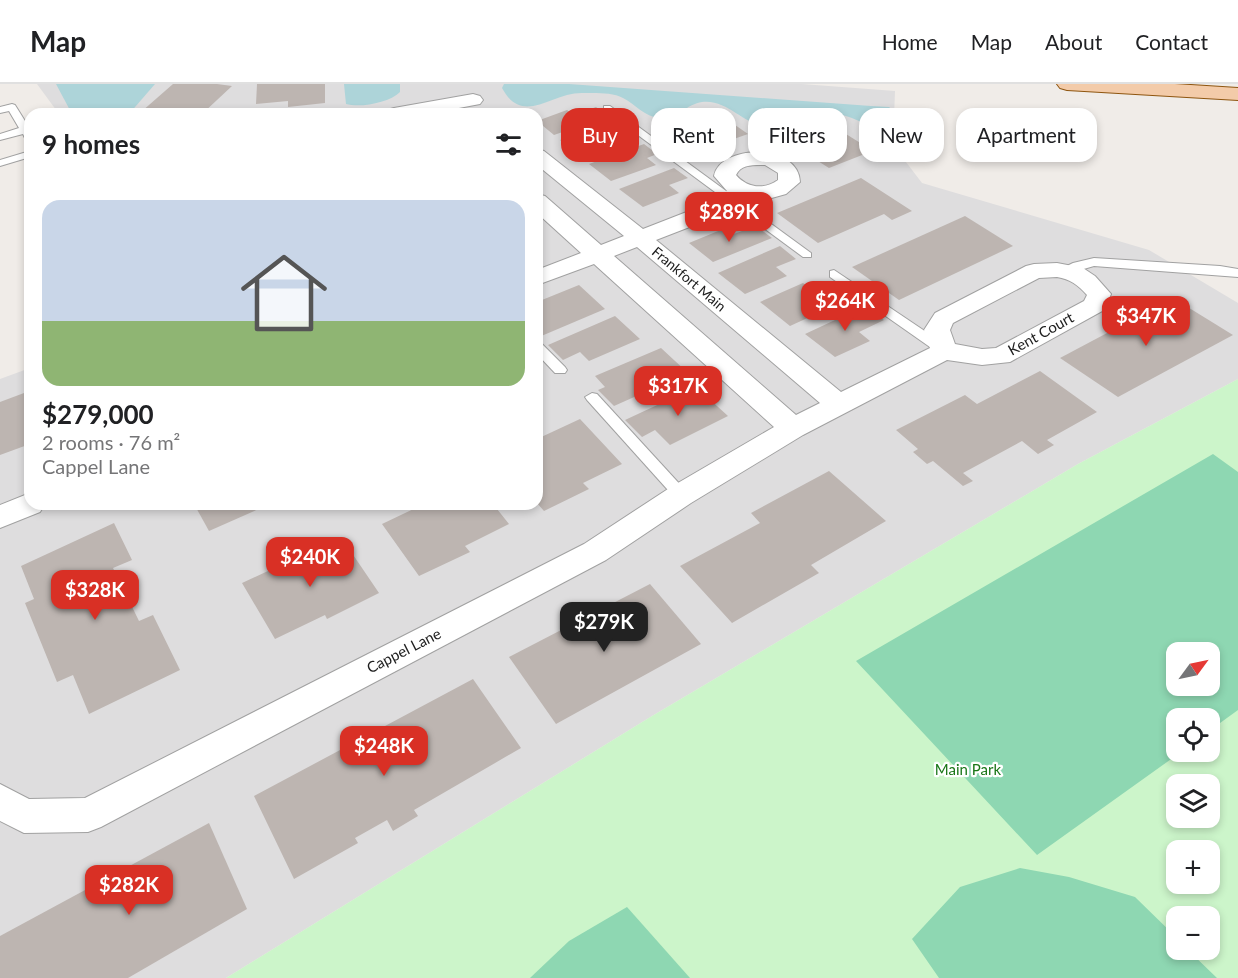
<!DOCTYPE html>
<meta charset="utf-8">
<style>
body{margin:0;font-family:Lato,sans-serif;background:#f6f6f6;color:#202124;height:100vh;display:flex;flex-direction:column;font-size:22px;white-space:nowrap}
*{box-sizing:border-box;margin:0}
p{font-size:20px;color:#757577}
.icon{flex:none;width:33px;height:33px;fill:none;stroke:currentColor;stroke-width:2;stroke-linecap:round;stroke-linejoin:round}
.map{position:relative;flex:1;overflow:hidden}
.drawer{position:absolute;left:24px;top:24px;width:519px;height:402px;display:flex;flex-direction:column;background:#fff;border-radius:18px;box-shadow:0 3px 9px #0003}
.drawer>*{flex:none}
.top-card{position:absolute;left:561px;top:24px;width:570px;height:54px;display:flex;gap:12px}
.needle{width:39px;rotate:57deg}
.tools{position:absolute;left:1166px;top:558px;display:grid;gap:12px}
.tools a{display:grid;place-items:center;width:54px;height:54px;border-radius:12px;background:#fff;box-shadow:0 3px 9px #0003;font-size:30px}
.price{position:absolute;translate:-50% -51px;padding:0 14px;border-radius:12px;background:#d93025;color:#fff;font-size:20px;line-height:39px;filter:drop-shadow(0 2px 3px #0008)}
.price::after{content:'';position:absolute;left:50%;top:36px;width:18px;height:14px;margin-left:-9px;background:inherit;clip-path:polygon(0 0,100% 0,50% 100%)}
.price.on{background:#222;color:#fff}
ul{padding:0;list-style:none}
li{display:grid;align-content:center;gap:12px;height:318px;padding:0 18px}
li+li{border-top:2px solid #e0e0e0}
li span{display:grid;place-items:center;height:186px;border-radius:18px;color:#555}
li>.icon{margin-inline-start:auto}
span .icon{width:108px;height:108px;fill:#fffc;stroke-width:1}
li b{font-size:26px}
h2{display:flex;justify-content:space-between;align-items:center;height:72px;padding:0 18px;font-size:26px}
.pill{padding:0 21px;border-radius:18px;background:#fff;box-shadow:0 3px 9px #0003;font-size:21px;line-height:54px}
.pill.on{background:#d93025;color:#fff}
header{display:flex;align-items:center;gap:36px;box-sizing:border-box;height:84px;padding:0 30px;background:#fff;border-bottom:2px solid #e0e0e0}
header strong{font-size:28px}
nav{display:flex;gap:33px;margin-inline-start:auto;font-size:21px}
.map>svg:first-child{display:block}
</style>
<header>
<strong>Map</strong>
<nav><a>Home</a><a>Map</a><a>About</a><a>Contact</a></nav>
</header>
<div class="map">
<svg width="1238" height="894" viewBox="0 0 1238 894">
<rect width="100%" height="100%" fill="#f0ece8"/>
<path fill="#deddde" d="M 37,0 L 802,0 L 895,7 L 893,61 L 922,99 L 1149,166 L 1238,219 L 1238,295 L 1078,380 L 652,632 L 226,894 L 0,894 L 0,295 L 30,284 L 30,420 L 537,420 L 537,30 L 59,30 Z"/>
<path fill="#ccf5ca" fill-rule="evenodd" d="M 1238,295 L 1238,894 L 226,894 L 652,632 L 1078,380 ZM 1176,568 L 1209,568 L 1209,602 L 1176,602 ZM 1176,634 L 1209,634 L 1209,668 L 1176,668 ZM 1176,700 L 1209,700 L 1209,734 L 1176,734 ZM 1176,766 L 1209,766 L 1209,800 L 1176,800 ZM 1176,832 L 1209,832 L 1209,866 L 1176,866 Z"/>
<g fill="#8ed7b2" fill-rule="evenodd">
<path d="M 1213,370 L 1238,388 L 1238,626 L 1209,647 L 1209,634 L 1176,634 L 1176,668 L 1181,668 L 1037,771 L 856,577 ZM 1176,568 L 1209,568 L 1209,602 L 1176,602 Z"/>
<path d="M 1020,784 L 1069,793 L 1135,813 L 1176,853 L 1176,866 L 1188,866 L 1217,894 L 939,894 L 912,855 L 960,803 Z"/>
<path d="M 627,823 L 690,894 L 530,894 L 569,857 Z"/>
</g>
<g fill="#add4d9">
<path d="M 56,0 L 155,0 L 129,30 L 72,30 Z"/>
<path d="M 344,0 L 400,0 L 400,8 C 389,19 360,24 346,20 Z"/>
<path d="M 504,0 L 569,0 L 871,22 L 889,23 L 896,29 L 883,38 L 880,47 C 866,41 849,30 833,30 C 810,30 788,45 765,42 C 743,40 727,15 702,18 C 687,20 675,36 659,34 C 645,33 635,20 623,14 C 612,8 595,9 583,9 C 551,8 523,43 502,4 Z"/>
</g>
<g fill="#bdb5b1">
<path d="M 173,0 L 217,0 L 232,2 L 202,30 L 141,28 Z"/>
<path d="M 257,0 L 325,0 L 325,19 L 288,23 L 288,17 L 256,20 Z"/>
<path d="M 596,23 L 608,32 L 554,51 L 537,37 L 567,26 L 574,31 Z"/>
<path d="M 715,27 L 748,50 L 691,70 L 659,46 Z"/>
<path d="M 825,37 L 862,60 L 869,58 L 880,64 L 829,84 L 781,54 Z"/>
<path d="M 615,38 L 627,47 L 609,53 L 618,60 L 580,73 L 560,56 Z"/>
<path d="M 644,60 L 657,70 L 647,74 L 656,81 L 611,97 L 589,80 Z"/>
<path d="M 674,84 L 688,94 L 669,101 L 679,109 L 643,123 L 619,105 Z"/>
<path d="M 861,94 L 912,127 L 892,136 L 884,130 L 818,159 L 777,129 Z"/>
<path d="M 965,132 L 1013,162 L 899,216 L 852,183 Z"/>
<path d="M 756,142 L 772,154 L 713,178 L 689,159 L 723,145 L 731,151 Z"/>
<path d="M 780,162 L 796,175 L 776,183 L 787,192 L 745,210 L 718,189 Z"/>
<path d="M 803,199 L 815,209 L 833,201 L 851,214 L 790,242 L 760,218 Z"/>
<path d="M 579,201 L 605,225 L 539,253 L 537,251 L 537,218 Z"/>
<path d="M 1173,214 L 1233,251 L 1118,313 L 1060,274 Z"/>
<path d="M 865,222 L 884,236 L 859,248 L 870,257 L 835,273 L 805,250 Z"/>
<path d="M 615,232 L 640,255 L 589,277 L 580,268 L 563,276 L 548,261 Z"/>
<path d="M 661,264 L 688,289 L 614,322 L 598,306 L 605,303 L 595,292 Z"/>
<path d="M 1040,287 L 1097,328 L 1047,356 L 1054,361 L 1038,370 L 1022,357 L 963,389 L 973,397 L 963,402 L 933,377 L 927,380 L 913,368 L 918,365 L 896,346 L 965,311 L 977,320 Z"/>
<path d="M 696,303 L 728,332 L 670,361 L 655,346 L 642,353 L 625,336 Z"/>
<path d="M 24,309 L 30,322 L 30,360 L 0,371 L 0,318 Z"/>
<path d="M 580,335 L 622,380 L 583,399 L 589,405 L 544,427 L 537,419 L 537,362 L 541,360 L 537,355 Z"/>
<path d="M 829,387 L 886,437 L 811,481 L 819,489 L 732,539 L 680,482 L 760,439 L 751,429 Z"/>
<path d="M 194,420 L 270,420 L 209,447 Z"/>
<path d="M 424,420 L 493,420 L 509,440 L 465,462 L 470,468 L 419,492 L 382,440 Z"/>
<path d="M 114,439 L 132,476 L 113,484 L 139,537 L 153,531 L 180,586 L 89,630 L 73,591 L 57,598 L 25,519 L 34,515 L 21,482 Z"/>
<path d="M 341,453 L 379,509 L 327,535 L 325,531 L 275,555 L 242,499 Z"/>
<path d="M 650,500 L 701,560 L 556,640 L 509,573 Z"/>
<path d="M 473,595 L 521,664 L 414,726 L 418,732 L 393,747 L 387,736 L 355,754 L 358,759 L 294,795 L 254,712 Z"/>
<path d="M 209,739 L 247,825 L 128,894 L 0,894 L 0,852 Z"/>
</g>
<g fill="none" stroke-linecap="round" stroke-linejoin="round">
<g stroke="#a1a1a1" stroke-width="2">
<g id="lane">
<path d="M 12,20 L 15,21 L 30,45 L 30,57 L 26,56 L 23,50 L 0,56 L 0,50 L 19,44 L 9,27 L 0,29 L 0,23 Z"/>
<path d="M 604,22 L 610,22 L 811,169 L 811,173 L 803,173 L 604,26 Z"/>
<path d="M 30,67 L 30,73 L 0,82 L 0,76 Z"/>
<path d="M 1094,174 L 1220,182 L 1238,185 L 1238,193 L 1094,182 L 1063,191 L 1057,187 L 1073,179 Z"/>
<path d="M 834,186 L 947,262 L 948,265 L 947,268 L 937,268 L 830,193 L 830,187 Z"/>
<path d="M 537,259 L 542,260 L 565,283 L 567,286 L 565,289 L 555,289 L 537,270 Z"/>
<path d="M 592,309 L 597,310 L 686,407 L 688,411 L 686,415 L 676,415 L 587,316 L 585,313 Z"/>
</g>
</g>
<g stroke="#a1a1a1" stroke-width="2">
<g id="street">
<path d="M 473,10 L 480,12 L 483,16 L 480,20 L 427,30 L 384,30 L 387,26 L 394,24 Z"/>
<path d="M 537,65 L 544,67 L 643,145 L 702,122 L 727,107 L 714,92 C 720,60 799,59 800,98 L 786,110 L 768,115 L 747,113 L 718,132 L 656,156 L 841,308 L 930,264 L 924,246 L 935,229 L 1026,182 L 1034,180 L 1057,179 L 1083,184 L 1095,192 L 1111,210 L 1104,226 L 1010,278 L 982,281 L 947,276 L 803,351 L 691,419 L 606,476 L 101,743 L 88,748 L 24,749 L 0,737 L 0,700 L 29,715 L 85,714 L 584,460 L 671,403 L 774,343 L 594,180 L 537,201 L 537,186 L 581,169 L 537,129 L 537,110 L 545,112 L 601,161 L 624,152 L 537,81 ZM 765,81 L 778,89 L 778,96 C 764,106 747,104 736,91 C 741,80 754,81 765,81 ZM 637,163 L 820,319 L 796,331 L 614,172 ZM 1057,193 C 1070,195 1078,201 1087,211 L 1084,217 L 996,264 L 982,265 L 955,260 L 950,246 L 953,239 L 1039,194 Z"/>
<path d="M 30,409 L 30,420 L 45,420 L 40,428 L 0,444 L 0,421 Z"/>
</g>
</g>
<g stroke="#8e550f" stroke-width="2">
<path id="primary" d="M 1057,0 L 1175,0 L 1238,4 L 1238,16 L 1067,6 L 1060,4 Z"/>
</g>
<use href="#lane" fill="#fff" fill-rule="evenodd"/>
<use href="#street" fill="#fff" fill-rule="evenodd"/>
<use href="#primary" fill="#f3cba9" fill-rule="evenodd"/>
</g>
<g text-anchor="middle" stroke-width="4.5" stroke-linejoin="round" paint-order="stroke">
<g font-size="14" fill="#202020" stroke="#fff">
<text transform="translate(689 195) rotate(40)" y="5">Frankfort Main</text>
</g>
<g font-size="15" fill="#202020" stroke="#fff">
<text transform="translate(1041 250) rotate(-29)" y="5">Kent Court</text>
<text transform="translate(404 567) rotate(-27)" y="5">Cappel Lane</text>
</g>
<g font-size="15" fill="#1a7617" stroke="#fff">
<text x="968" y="691">Main Park</text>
</g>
</g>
</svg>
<div class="tools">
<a><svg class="needle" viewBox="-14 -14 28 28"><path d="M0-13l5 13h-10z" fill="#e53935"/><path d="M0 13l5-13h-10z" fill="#757577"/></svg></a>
<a><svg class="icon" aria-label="locate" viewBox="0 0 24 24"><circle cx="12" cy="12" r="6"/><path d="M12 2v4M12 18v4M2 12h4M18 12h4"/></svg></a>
<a><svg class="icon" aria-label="layers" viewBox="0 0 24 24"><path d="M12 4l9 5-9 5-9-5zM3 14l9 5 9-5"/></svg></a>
<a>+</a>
<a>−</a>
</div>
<b class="price" style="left:729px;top:159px">$289K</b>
<b class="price" style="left:845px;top:248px">$264K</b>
<b class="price" style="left:1146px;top:263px">$347K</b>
<b class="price" style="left:678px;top:333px">$317K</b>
<b class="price" style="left:310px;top:504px">$240K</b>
<b class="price" style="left:95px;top:537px">$328K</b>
<b class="price on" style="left:604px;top:569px">$279K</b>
<b class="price" style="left:384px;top:693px">$248K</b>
<b class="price" style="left:129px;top:832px">$282K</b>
<div class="top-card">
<a class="pill on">Buy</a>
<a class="pill">Rent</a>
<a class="pill">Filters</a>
<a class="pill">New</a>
<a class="pill">Apartment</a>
</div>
<section class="drawer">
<h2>9 homes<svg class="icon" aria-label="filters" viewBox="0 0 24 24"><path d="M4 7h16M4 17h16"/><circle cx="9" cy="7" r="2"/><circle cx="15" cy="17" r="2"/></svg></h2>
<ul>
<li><span style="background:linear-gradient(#c9d6e8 65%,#8fb573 0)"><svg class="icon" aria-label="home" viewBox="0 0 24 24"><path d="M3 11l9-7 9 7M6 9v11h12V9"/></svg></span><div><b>$279,000</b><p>2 rooms · 76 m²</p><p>Cappel Lane</p></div></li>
</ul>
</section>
</div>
